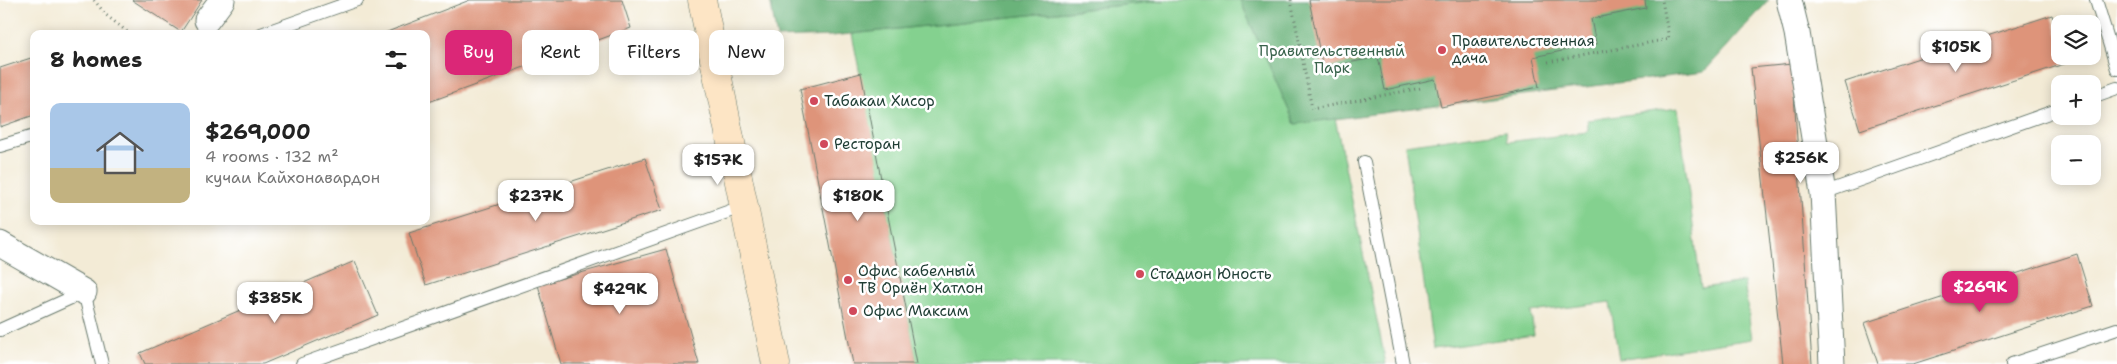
<!DOCTYPE html>
<meta charset="utf-8">
<style>
body{margin:0;font-family:"Shantell Sans",sans-serif;background:#f6f6f6;color:#222;height:100vh;display:flex;flex-direction:column;font-size:19px;white-space:nowrap}
*{box-sizing:border-box;margin:0}
p{font-size:16px;color:#767676}
.icon{flex:none;width:28px;height:28px;fill:none;stroke:currentColor;stroke-width:2;stroke-linecap:round;stroke-linejoin:round}
.map{position:relative;flex:1;overflow:hidden}
.sheet{position:absolute;left:30px;top:30px;width:400px;height:195px;display:flex;flex-direction:column;background:#fff;border-radius:10px;box-shadow:0 2px 12px #0003}
.sheet>*{flex:none}
.guide{position:absolute;left:445px;top:30px;width:475px;height:45px;display:flex;gap:10px}
.fabs{position:absolute;left:2051px;top:15px;display:grid;gap:10px}
.fabs a{display:grid;place-items:center;width:50px;height:50px;border-radius:10px;background:#fff;box-shadow:0 2px 12px #0003;font-size:25px}
.price{position:absolute;translate:-50% -42px;padding:0 11px;border-radius:10px;background:#fff;color:#222;font-size:16px;line-height:32px;filter:drop-shadow(0 1px 2px #0008)}
.price::after{content:'';position:absolute;left:50%;top:30px;width:15px;height:11px;margin-left:-8px;background:inherit;clip-path:polygon(0 0,100% 0,50% 100%)}
.price.current{background:#db2777;color:#fff}
ul{padding:0;list-style:none}
li{display:flex;align-items:center;gap:15px;height:125px;padding:0 20px}
li span{display:grid;place-items:center;flex:none;width:140px;height:100px;border-radius:10px;color:#555}
li>.icon{margin-inline-start:auto}
span .icon{width:60px;height:60px;fill:#fffc;stroke-width:1}
li b{font-size:21px}
h2{display:flex;justify-content:space-between;align-items:center;height:60px;padding:0 20px;font-size:21px}
.tag{padding:0 18px;border-radius:10px;background:#fff;box-shadow:0 2px 12px #0003;font-size:18px;line-height:45px}
.tag.current{background:#db2777;color:#fff}
.map>svg:first-child{display:block}
</style>
<div class="map">
<svg width="2117" height="364" viewBox="0 0 2117 364">
<rect width="100%" height="100%" fill="#fff"/>
<filter id="ink" filterUnits="userSpaceOnUse"><feTurbulence type="fractalNoise" baseFrequency=".02" numOctaves="2"/><feDisplacementMap in="SourceGraphic" scale="10" xChannelSelector="R" yChannelSelector="G"/><feConvolveMatrix kernelMatrix="1 2 1 2 8 2 1 2 1" color-interpolation-filters="sRGB"/></filter>
<filter id="wash" filterUnits="userSpaceOnUse"><feTurbulence type="fractalNoise" baseFrequency=".0096" numOctaves="4" result="noise"/><feDisplacementMap in="SourceGraphic" scale="20" xChannelSelector="R" yChannelSelector="G"/><feGaussianBlur stdDeviation="1.12" result="paint"/><feColorMatrix in="noise" values="0 0 0 0 0 0 0 0 0 0 0 0 0 0 0 0 0 1.4 0 .05"/><feComposite in="paint" operator="in"/></filter>
<g filter="url(#wash)">
<rect width="100%" height="100%" fill="#f3ebd6"/>
<g fill="#84d18f" stroke="#528762">
<path d="M 1169,0 L 1240,0 L 1295,124 L 1335,118 L 1386,364 L 917,364 L 852,34 Z"/>
<path d="M 1678,108 L 1701,288 L 1744,282 L 1752,339 L 1619,359 L 1610,302 L 1531,312 L 1534,335 L 1433,349 L 1405,145 L 1505,131 L 1507,142 L 1588,132 L 1588,120 Z"/>
</g>
<g fill="#6bb37a" stroke="#457857">
<path d="M 770,0 L 1169,0 L 832,36 L 777,38 Z"/>
<path d="M 1240,0 L 1769,0 L 1704,72 L 1295,124 Z"/>
</g>
<g id="blocks">
<g fill="#de947a">
<path d="M 132,0 L 202,0 L 181,32 Z"/>
<path d="M 470,0 L 622,0 L 631,28 L 426,103 L 426,34 L 382,34 Z"/>
<path d="M 1309,0 L 1645,0 L 1646,8 L 1591,19 L 1596,44 L 1533,57 L 1539,87 L 1441,107 L 1435,79 L 1385,90 L 1378,57 L 1323,68 Z"/>
<path d="M 2052,15 L 2060,41 L 2060,56 L 2065,56 L 2067,63 L 1860,130 L 1845,82 Z"/>
<path d="M 34,57 L 34,115 L 0,127 L 0,68 Z"/>
<path d="M 1792,64 L 1812,364 L 1783,364 L 1751,68 Z"/>
<path d="M 861,73 L 889,221 L 917,364 L 853,364 L 800,89 Z"/>
<path d="M 645,158 L 662,210 L 426,285 L 409,233 Z"/>
<path d="M 666,249 L 699,364 L 561,364 L 538,285 Z"/>
<path d="M 2077,254 L 2093,306 L 1913,364 L 1878,364 L 1864,323 Z"/>
<path d="M 355,261 L 378,315 L 263,364 L 145,364 L 140,353 Z"/>
</g>
</g>
</g>
<g filter="url(#ink)">
<use href="#blocks" fill-opacity="0" stroke="#697a6d" stroke-width="1"/>
<g fill="none" stroke-linecap="round" stroke-linejoin="round">
<g stroke="#697a6d" stroke-width="14">
<g id="lane">
<path d="M 2096,0 L 2117,69"/>
<path d="M 261,34 L 357,0"/>
<path d="M 2092,97 L 2117,88"/>
<path d="M 0,146 L 34,136"/>
<path d="M 1364,162 L 1403,364"/>
<path d="M 1823,193 L 2060,109"/>
<path d="M 0,330 L 84,292 L 102,364"/>
<path d="M 302,364 L 744,206"/>
<path d="M 2012,364 L 2117,329"/>
</g>
</g>
<g stroke="#697a6d" stroke-width="27">
<g id="street">
<path d="M 1789,0 L 1797,33 L 1823,193 L 1832,364"/>
<path d="M 207,20 L 222,0"/>
<path d="M 0,244 L 84,292"/>
</g>
</g>
<g stroke="#697a6d" stroke-width="29">
<path id="secondary" d="M 702,0 L 776,364"/>
</g>
<g stroke="#697a6d" stroke-width="3" stroke-dasharray="1 4" stroke-linecap="butt">
<path d="M 94,0 L 106,15 L 130,34"/>
<path d="M 1291,0 L 1312,109 L 1421,88"/>
<path d="M 1548,62 L 1669,39 L 1662,0"/>
</g>
<use href="#lane" stroke="#fff" stroke-width="12"/>
<use href="#street" stroke="#fff" stroke-width="25"/>
<use href="#secondary" stroke="#fde5c5" stroke-width="28"/>
</g>
</g>
<g fill="#d1495b" stroke="#fff" stroke-width="2">
<circle cx="1442" cy="50" r="5"/>
<circle cx="814" cy="101" r="5"/>
<circle cx="824" cy="144" r="5"/>
<circle cx="1140" cy="274" r="5"/>
<circle cx="848" cy="280" r="5"/>
<circle cx="853" cy="311" r="5"/>
</g>
<g text-anchor="middle" stroke-width="5" stroke-linejoin="round" paint-order="stroke">
<g font-size="15" fill="#1f3d34" stroke="#fff" text-anchor="start">
<text x="1452" y="46">Правительственная<tspan x="1452" dy="17">дача</tspan></text>
<text x="824" y="106">Табакаи Хисор</text>
<text x="834" y="149">Ресторан</text>
<text x="858" y="276">Офис кабелный<tspan x="858" dy="17">ТВ Ориён Хатлон</tspan></text>
<text x="1150" y="279">Стадион Юность</text>
<text x="863" y="316">Офис Максим</text>
</g>
<g font-size="15" fill="#38624b" stroke="#fff">
<text x="1332" y="56">Правительственный<tspan x="1332" dy="17">Парк</tspan></text>
</g>
</g>
</svg>
<div class="fabs">
<a><svg class="icon" aria-label="layers" viewBox="0 0 24 24"><path d="M12 4l9 5-9 5-9-5zM3 14l9 5 9-5"/></svg></a>
<a>+</a>
<a>−</a>
</div>
<b class="price" style="left:1956px;top:73px">$105K</b>
<b class="price" style="left:1801px;top:184px">$256K</b>
<b class="price" style="left:718px;top:186px">$157K</b>
<b class="price" style="left:536px;top:222px">$237K</b>
<b class="price" style="left:858px;top:222px">$180K</b>
<b class="price current" style="left:1980px;top:313px">$269K</b>
<b class="price" style="left:620px;top:315px">$429K</b>
<b class="price" style="left:275px;top:324px">$385K</b>
<div class="guide">
<a class="tag current">Buy</a>
<a class="tag">Rent</a>
<a class="tag">Filters</a>
<a class="tag">New</a>
</div>
<section class="sheet">
<h2>8 homes<svg class="icon" aria-label="filters" viewBox="0 0 24 24"><path d="M4 7h16M4 17h16"/><circle cx="9" cy="7" r="2"/><circle cx="15" cy="17" r="2"/></svg></h2>
<ul>
<li><span style="background:linear-gradient(#a9c7e8 65%,#c2b280 0)"><svg class="icon" aria-label="home" viewBox="0 0 24 24"><path d="M3 11l9-7 9 7M6 9v11h12V9"/></svg></span><div><b>$269,000</b><p>4 rooms · 132 m²</p><p>кучаи Кайхонавардон</p></div></li>
</ul>
</section>
</div>
